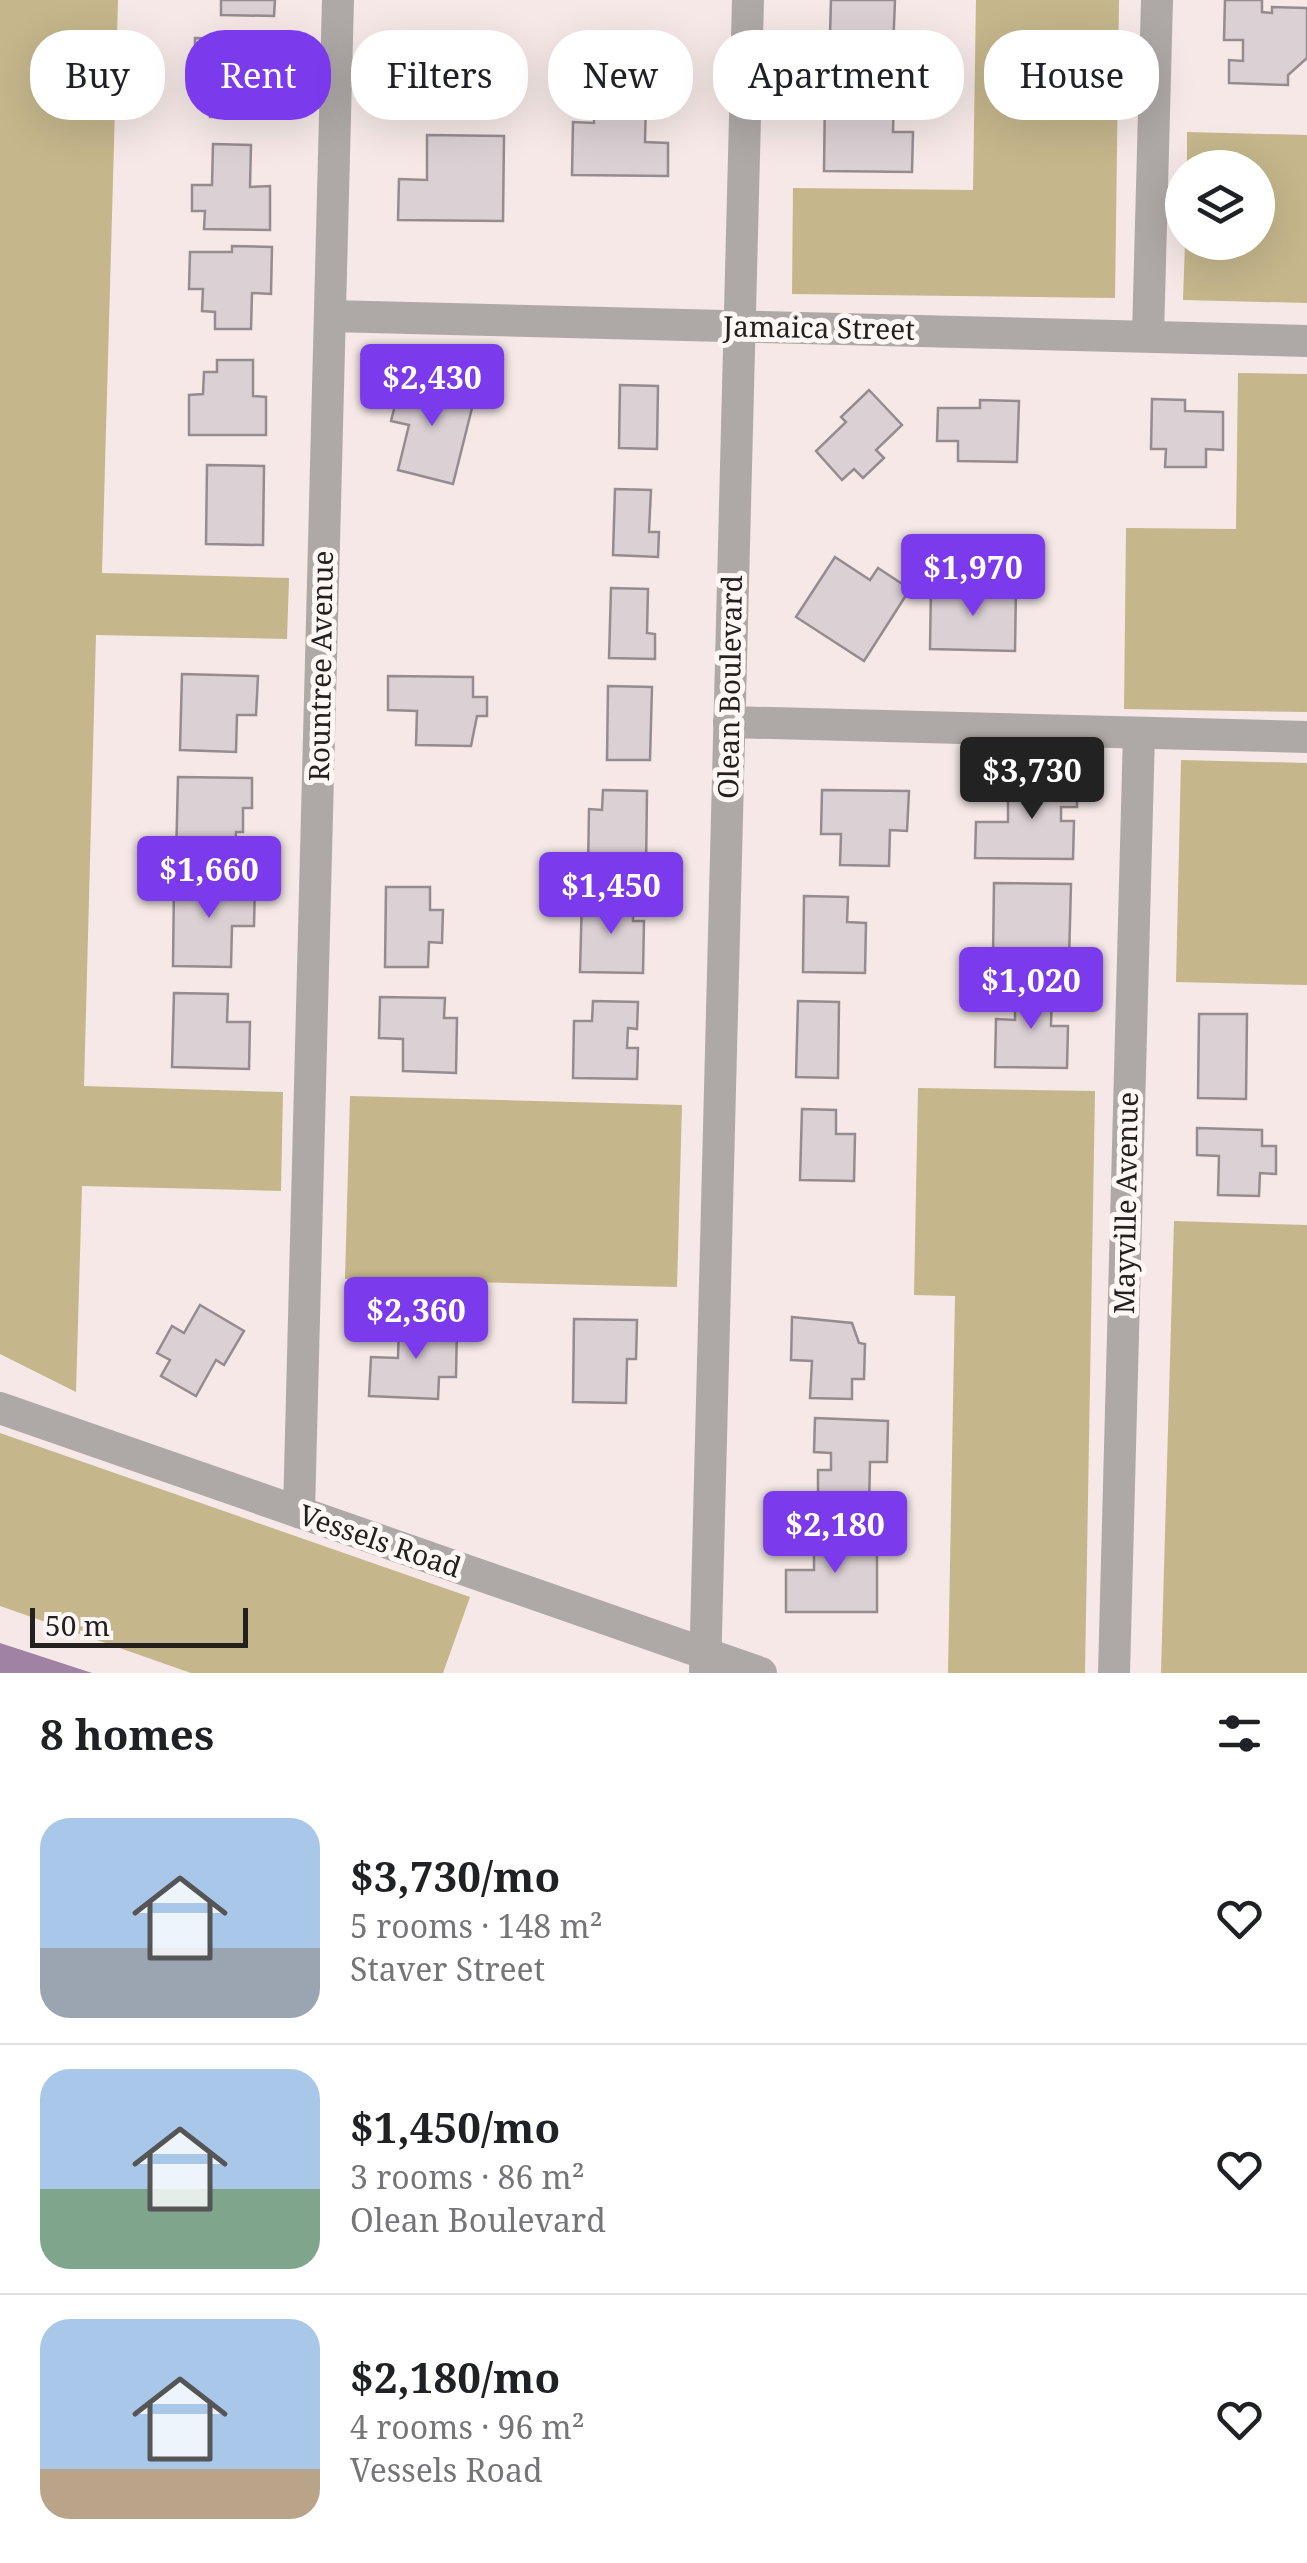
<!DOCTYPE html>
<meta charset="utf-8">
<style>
body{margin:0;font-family:"Noto Serif",serif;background:#f6f6f6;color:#202124;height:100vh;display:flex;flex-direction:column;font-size:38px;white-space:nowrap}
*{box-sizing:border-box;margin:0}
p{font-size:32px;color:#757577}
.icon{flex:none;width:55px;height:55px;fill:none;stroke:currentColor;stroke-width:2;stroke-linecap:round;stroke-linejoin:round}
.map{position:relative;height:1673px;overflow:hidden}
.drawer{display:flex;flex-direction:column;background:#fff;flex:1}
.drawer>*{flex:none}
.banner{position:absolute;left:30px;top:30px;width:1248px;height:90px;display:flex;gap:20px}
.tools{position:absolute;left:1165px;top:150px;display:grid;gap:20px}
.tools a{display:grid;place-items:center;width:110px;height:110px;border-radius:50%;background:#fff;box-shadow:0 10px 40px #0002;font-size:50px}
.scale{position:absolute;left:30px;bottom:25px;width:218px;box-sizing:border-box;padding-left:10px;border:5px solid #252020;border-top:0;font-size:28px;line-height:35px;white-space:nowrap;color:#252020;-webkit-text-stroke:8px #fff7f6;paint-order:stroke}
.price{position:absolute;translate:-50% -85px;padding:0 22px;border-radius:10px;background:#7c3aed;color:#fff;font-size:32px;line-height:65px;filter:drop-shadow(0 2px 5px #0008)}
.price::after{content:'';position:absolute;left:50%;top:60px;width:30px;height:22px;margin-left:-15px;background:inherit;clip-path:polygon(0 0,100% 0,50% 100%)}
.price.on{background:#222;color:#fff}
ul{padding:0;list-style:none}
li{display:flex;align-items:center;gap:30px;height:250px;padding:0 40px}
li+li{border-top:2px solid #e0e0e0}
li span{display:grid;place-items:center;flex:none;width:280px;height:200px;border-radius:30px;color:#555}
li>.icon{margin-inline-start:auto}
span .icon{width:120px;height:120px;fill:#fffc;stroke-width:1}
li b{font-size:42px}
h2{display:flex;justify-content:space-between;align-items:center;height:120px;padding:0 40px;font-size:42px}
.chip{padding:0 35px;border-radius:40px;background:#fff;box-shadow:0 10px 40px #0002;font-size:35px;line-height:90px}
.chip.on{background:#7c3aed;color:#fff}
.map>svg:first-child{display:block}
</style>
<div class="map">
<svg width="1307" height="1673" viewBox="0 0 1307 1673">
<rect width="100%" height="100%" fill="#f5e8e6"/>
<g fill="#c5b68b">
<path d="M 0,0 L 118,0 L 102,573 L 289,578 L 287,639 L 96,635 L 84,1086 L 283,1092 L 281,1191 L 82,1186 L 76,1392 L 0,1354 Z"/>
<path d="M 976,0 L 1119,0 L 1115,298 L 792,294 L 793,188 L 973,190 Z"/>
<path d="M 1187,132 L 1307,135 L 1307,303 L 1183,300 L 1185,243 L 1258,242 L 1258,168 L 1187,167 Z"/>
<path d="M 1238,373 L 1307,374 L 1307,712 L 1124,709 L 1126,528 L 1236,529 Z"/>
<path d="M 1181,760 L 1307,763 L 1307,985 L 1176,982 Z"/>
<path d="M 918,1088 L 1095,1091 L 1085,1673 L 948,1673 L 955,1296 L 914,1295 Z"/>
<path d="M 350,1096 L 682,1105 L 677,1287 L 345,1279 Z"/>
<path d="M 1174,1221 L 1307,1225 L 1307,1673 L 1161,1673 Z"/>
<path d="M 0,1433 L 470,1597 L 443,1673 L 191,1673 L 0,1606 Z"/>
</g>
<path fill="#9f82a4" d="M 0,1643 L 92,1673 L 0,1673 Z"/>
<g fill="#dbd0d4" stroke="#968b8f" stroke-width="2.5">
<path d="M 221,0 L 275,0 L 274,16 L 221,15 Z"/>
<path d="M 831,0 L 895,0 L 893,49 L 874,48 L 874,71 L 829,70 Z"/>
<path d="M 1225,0 L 1262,0 L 1262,12 L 1272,13 L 1272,7 L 1307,8 L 1307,58 L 1288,75 L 1288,85 L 1229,83 L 1229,60 L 1243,61 L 1243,40 L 1224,40 Z"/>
<path d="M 195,38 L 272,40 L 271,80 L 249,79 L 249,117 L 210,117 L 211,97 L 194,96 Z"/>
<path d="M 825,91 L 894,92 L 893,132 L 913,132 L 912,172 L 824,171 Z"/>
<path d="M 594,99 L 646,100 L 645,142 L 668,143 L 668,176 L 572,175 L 573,122 L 594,123 Z"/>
<path d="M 427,135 L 504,136 L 503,221 L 398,220 L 399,179 L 427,180 Z"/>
<path d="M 213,144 L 251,145 L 250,187 L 270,186 L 270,230 L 204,229 L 205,211 L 192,211 L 192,185 L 212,185 Z"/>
<path d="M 232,246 L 272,247 L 271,294 L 252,293 L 251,329 L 215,329 L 215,312 L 202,311 L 203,289 L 189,289 L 190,252 L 232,252 Z"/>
<path d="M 217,360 L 253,360 L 253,396 L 266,397 L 266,435 L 189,435 L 189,395 L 203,394 L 204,372 L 217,372 Z"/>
<path d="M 402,378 L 475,396 L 453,484 L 398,470 L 409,425 L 391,421 Z"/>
<path d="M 620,385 L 658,386 L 657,449 L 619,448 Z"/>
<path d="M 869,390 L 902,425 L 876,450 L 884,458 L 863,478 L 854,469 L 842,480 L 816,451 L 846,422 L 841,417 Z"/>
<path d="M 1152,399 L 1185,400 L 1185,411 L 1223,412 L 1223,450 L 1206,449 L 1206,467 L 1165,467 L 1166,449 L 1151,449 Z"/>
<path d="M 980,400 L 1019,401 L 1017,462 L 958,461 L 958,441 L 937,441 L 938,408 L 980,408 Z"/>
<path d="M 207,465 L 264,466 L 263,545 L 206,544 Z"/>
<path d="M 615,489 L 651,490 L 649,532 L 659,532 L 658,557 L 613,555 Z"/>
<path d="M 835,557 L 870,580 L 878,568 L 910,589 L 864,661 L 796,617 Z"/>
<path d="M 931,587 L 1016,588 L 1015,651 L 930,649 Z"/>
<path d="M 611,588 L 648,589 L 647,633 L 655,634 L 655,659 L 609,658 Z"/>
<path d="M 182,674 L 258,676 L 256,715 L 237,715 L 236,752 L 180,750 Z"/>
<path d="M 388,676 L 473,677 L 473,697 L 487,697 L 487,716 L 477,716 L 471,746 L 416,745 L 417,711 L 388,710 Z"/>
<path d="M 608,686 L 652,687 L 650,760 L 607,760 Z"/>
<path d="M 178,777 L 252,778 L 252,808 L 243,808 L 243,832 L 236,832 L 235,860 L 176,860 Z"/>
<path d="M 1008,777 L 1077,778 L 1077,807 L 1061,807 L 1061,821 L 1074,821 L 1073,859 L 975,858 L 976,822 L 1008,822 Z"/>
<path d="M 603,790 L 647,791 L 646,870 L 588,869 L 589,809 L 602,810 Z"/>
<path d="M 822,790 L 909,791 L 907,831 L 890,830 L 889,866 L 840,865 L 841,834 L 821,834 Z"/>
<path d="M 174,882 L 255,883 L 254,926 L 232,926 L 231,967 L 173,966 Z"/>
<path d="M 994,883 L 1071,884 L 1069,960 L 993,958 Z"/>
<path d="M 386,887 L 430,887 L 430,910 L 443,910 L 442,943 L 429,942 L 428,967 L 385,967 Z"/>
<path d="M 804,896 L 848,897 L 847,922 L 866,923 L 865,973 L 803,972 Z"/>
<path d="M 582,897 L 633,898 L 633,921 L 644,921 L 643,973 L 580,972 Z"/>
<path d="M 1015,983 L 1052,983 L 1051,1026 L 1068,1026 L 1067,1068 L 995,1067 L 996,1019 L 1015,1020 Z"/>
<path d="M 174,993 L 228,994 L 227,1022 L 250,1022 L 249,1069 L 172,1067 Z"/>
<path d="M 380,997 L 445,998 L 444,1018 L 457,1018 L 456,1073 L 403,1071 L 403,1039 L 379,1038 Z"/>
<path d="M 593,1001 L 638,1002 L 637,1029 L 628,1028 L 627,1048 L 638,1048 L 637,1079 L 573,1078 L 574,1021 L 592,1021 Z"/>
<path d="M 798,1001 L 839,1002 L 838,1078 L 796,1077 Z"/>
<path d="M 1199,1014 L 1247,1014 L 1246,1099 L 1198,1098 Z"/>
<path d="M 802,1109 L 836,1110 L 836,1134 L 855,1134 L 854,1181 L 800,1180 Z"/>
<path d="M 1197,1128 L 1262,1130 L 1262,1146 L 1276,1146 L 1276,1174 L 1260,1173 L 1259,1196 L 1218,1195 L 1219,1156 L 1197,1155 Z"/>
<path d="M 200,1305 L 244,1331 L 224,1365 L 216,1360 L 196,1396 L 161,1376 L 170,1360 L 157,1353 L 172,1326 L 184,1333 Z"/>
<path d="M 792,1317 L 852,1323 L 859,1343 L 865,1344 L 864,1379 L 852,1379 L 852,1399 L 810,1398 L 812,1361 L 791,1360 Z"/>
<path d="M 574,1319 L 637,1320 L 636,1359 L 627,1359 L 626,1403 L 573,1402 Z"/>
<path d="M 399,1323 L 457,1324 L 456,1377 L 439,1377 L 438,1399 L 369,1396 L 371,1357 L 398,1358 Z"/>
<path d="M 815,1418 L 888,1421 L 887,1462 L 870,1462 L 869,1505 L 818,1503 L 818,1470 L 831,1470 L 831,1453 L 814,1452 Z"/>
<path d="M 814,1527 L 858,1527 L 858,1548 L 877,1549 L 877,1612 L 786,1612 L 786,1570 L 814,1570 Z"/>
</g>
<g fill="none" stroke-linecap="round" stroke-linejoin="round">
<g stroke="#aea9a6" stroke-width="32">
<path d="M 330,316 L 1307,341"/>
<path d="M 1148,336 L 1157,0"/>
<path d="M 729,722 L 1307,737"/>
<path d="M 0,1408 L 761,1673"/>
<path d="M 299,1512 L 338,0"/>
<path d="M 705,1673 L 748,0"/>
<path d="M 1114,1673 L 1139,733"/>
</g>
</g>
<g text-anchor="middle" stroke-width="10" stroke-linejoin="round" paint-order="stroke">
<g font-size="28" fill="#252020" stroke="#fff7f6">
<text transform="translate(819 328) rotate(1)" y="10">Jamaica Street</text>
<text transform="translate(321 666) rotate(-89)" y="10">Rountree Avenue</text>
<text transform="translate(730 687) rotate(-89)" y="10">Olean Boulevard</text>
<text transform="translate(1126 1203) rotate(-89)" y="10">Mayville Avenue</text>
<text transform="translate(380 1541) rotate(19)" y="10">Vessels Road</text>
</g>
</g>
</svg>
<div class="tools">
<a><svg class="icon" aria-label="layers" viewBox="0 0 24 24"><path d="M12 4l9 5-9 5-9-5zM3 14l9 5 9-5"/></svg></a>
</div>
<div class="scale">50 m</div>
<b class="price" style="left:432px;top:429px">$2,430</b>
<b class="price" style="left:973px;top:619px">$1,970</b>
<b class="price on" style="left:1032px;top:822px">$3,730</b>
<b class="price" style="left:209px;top:921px">$1,660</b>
<b class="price" style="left:611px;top:937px">$1,450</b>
<b class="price" style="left:1031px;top:1032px">$1,020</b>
<b class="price" style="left:416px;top:1362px">$2,360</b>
<b class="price" style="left:835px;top:1576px">$2,180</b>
<div class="banner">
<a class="chip">Buy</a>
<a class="chip on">Rent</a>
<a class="chip">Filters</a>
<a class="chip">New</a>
<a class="chip">Apartment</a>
<a class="chip">House</a>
</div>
</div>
<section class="drawer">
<h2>8 homes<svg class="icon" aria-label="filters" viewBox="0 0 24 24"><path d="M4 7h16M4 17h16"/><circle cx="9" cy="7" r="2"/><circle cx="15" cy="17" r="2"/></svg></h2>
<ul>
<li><span style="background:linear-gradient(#a9c7e8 65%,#9aa5b1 0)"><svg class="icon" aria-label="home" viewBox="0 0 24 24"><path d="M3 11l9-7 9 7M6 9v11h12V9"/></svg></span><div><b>$3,730/mo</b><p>5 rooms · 148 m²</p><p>Staver Street</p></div><svg class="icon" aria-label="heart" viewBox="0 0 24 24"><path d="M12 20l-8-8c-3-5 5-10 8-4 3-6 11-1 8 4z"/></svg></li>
<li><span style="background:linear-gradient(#a9c7e8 60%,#7fa58c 0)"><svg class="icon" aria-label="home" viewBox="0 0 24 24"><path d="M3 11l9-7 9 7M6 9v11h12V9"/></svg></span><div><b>$1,450/mo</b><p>3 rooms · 86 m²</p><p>Olean Boulevard</p></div><svg class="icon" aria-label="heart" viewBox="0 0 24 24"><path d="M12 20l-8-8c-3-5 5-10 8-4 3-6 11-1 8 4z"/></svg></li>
<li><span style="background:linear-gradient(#a9c7e8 75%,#b9a48a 0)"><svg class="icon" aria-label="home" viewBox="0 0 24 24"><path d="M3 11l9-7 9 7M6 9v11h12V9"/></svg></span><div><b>$2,180/mo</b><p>4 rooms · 96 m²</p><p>Vessels Road</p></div><svg class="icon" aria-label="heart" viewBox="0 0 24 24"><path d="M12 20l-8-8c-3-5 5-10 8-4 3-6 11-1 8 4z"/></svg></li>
</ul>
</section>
